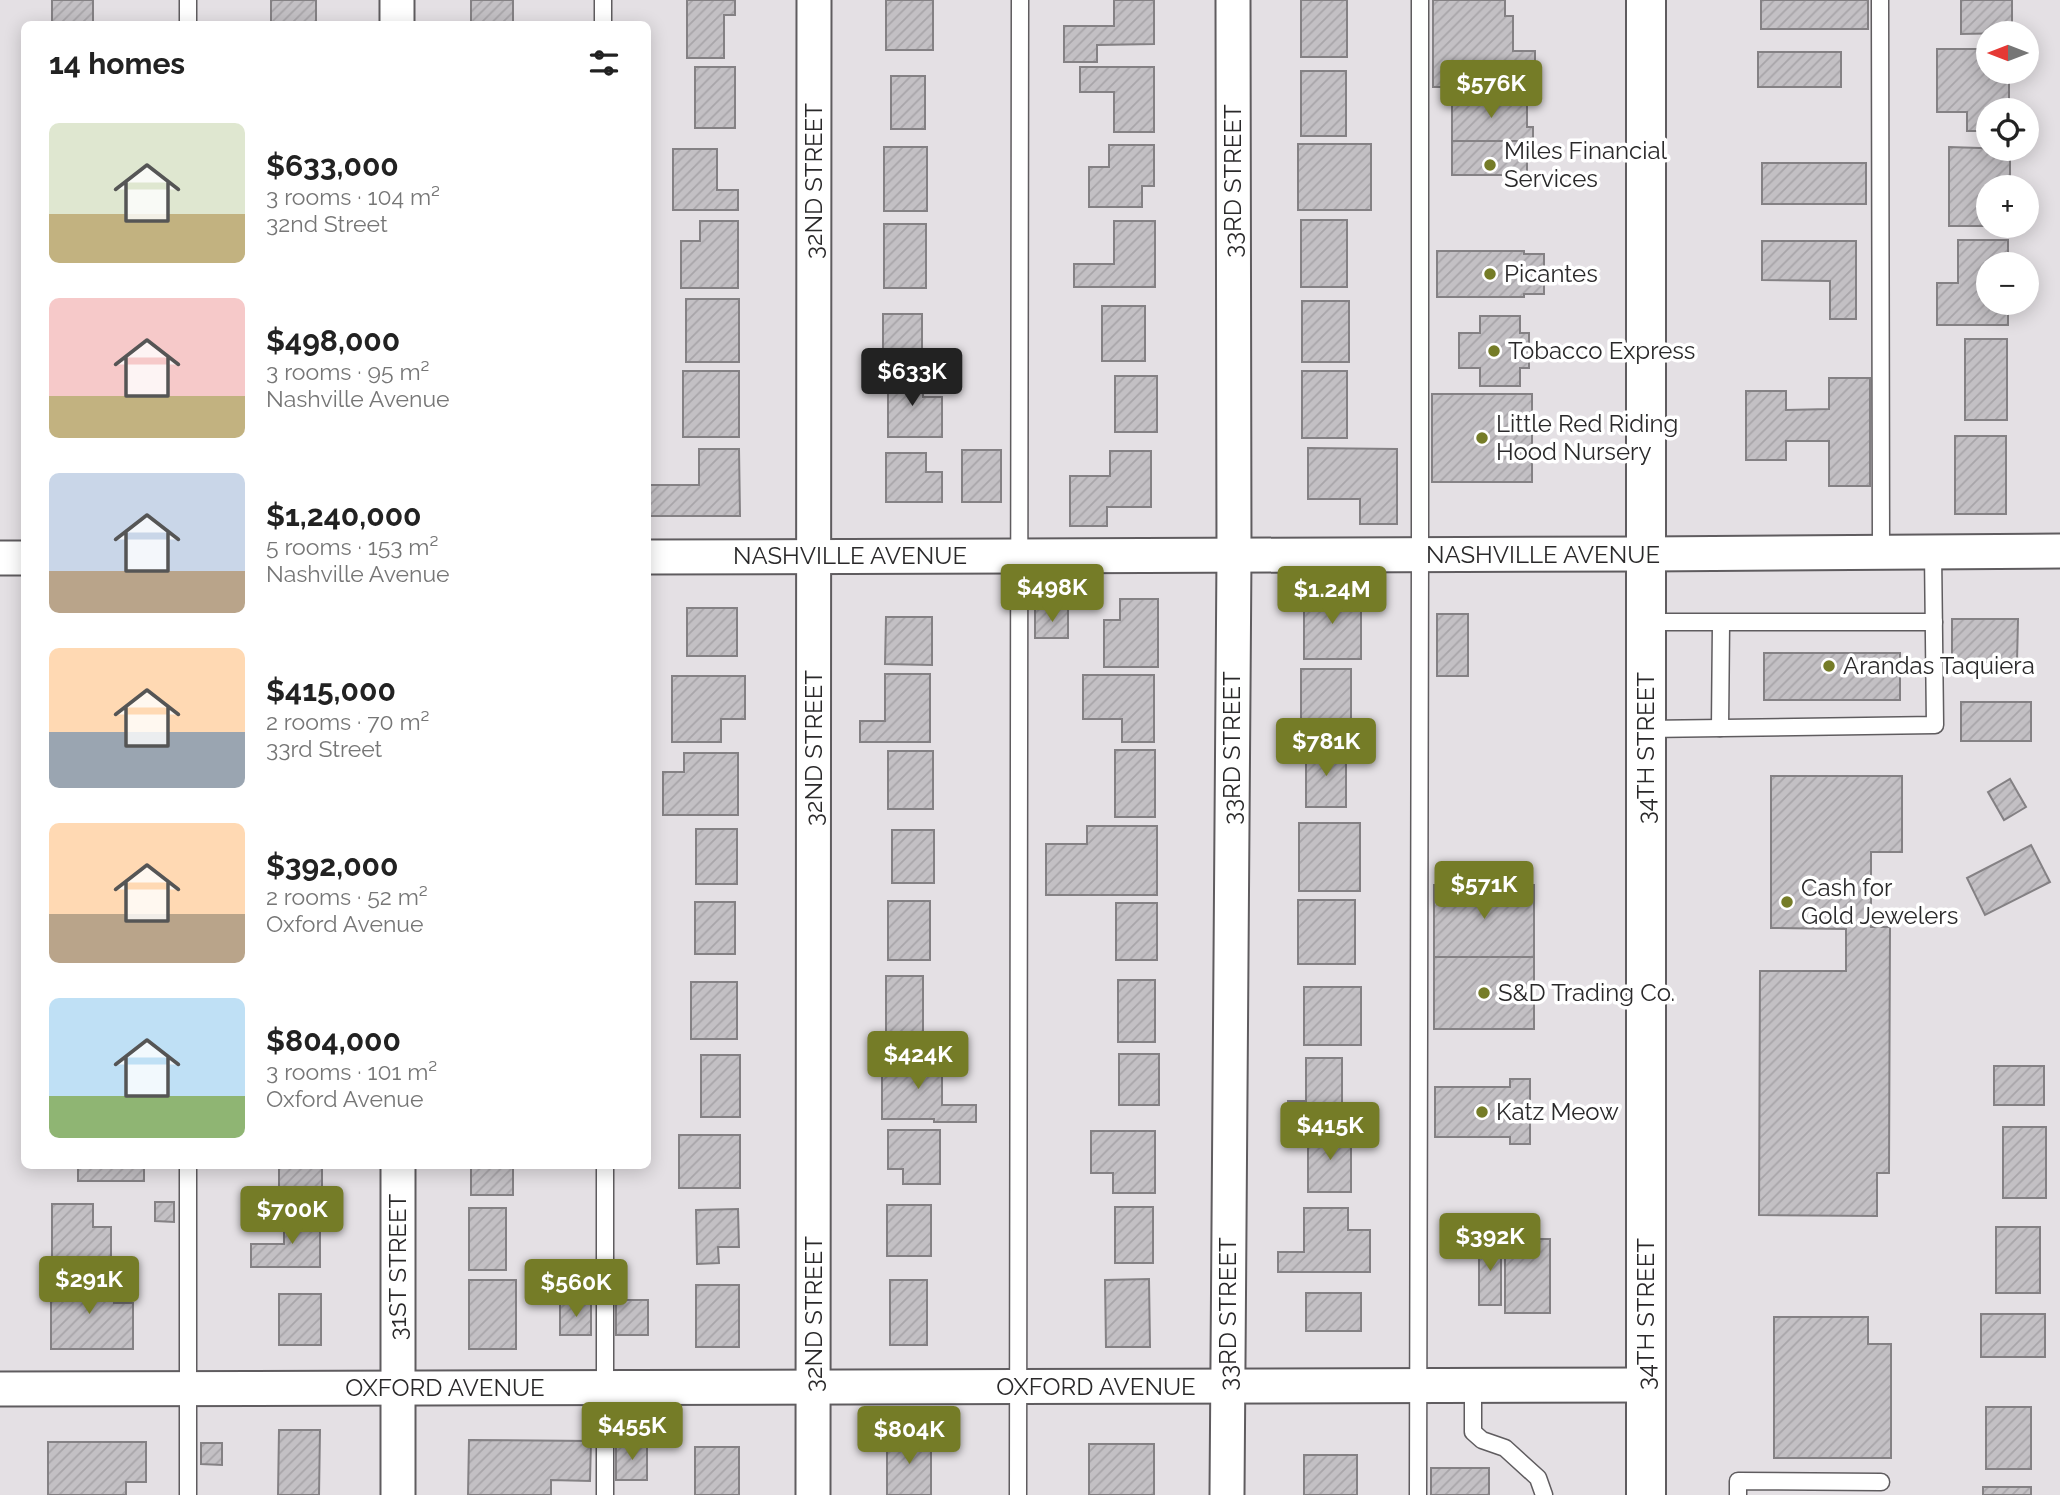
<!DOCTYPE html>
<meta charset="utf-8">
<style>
body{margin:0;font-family:Raleway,sans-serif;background:#f6f6f6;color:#222;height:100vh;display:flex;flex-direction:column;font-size:26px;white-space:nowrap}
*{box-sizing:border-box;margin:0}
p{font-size:23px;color:#767676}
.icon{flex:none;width:38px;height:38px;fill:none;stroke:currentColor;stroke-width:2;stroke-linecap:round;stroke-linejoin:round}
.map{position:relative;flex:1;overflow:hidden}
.sheet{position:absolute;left:21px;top:21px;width:630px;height:1148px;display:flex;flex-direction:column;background:#fff;border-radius:10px;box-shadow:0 4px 18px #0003}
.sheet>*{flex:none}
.needle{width:46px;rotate:270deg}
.fabs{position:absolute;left:1976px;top:21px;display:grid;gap:14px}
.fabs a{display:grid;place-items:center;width:63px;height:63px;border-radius:50%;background:#fff;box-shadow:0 4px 18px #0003;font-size:35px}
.price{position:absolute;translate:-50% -60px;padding:0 16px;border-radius:7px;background:#757c27;color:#fff;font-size:23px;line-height:46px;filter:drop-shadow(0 2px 4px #0008)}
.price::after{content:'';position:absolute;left:50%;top:42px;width:21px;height:16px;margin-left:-10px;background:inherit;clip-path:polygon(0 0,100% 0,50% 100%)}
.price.active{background:#222;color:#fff}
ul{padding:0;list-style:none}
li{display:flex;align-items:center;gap:21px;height:175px;padding:0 28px}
li span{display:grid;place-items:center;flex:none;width:196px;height:140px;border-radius:10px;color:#555}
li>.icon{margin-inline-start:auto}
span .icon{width:84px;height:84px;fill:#fffc;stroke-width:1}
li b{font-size:30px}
h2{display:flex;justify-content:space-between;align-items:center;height:84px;padding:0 28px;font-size:30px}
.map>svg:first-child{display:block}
</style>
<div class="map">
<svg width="2060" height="1495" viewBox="0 0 2060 1495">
<defs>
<pattern id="building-hatch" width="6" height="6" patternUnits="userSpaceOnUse" patternTransform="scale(1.75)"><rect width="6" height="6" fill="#c3c0c4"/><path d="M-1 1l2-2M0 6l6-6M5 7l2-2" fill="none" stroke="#a8a5a9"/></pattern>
</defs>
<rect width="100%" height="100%" fill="#e4e0e4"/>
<g fill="url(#building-hatch)" stroke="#848184" stroke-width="2">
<rect x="52" y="0" width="41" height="24"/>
<rect x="271" y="0" width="45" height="24"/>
<rect x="471" y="0" width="42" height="24"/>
<path d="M 687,0 L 735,0 L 735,15 L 724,15 L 724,58 L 687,58 Z"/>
<rect x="886" y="0" width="47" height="50"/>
<path d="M 1114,0 L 1154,0 L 1154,44 L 1097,45 L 1097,62 L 1064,62 L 1064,26 L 1114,26 Z"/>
<rect x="1301" y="0" width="46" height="57"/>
<path d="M 1433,0 L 1505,0 L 1505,16 L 1513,16 L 1513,51 L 1535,51 L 1535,87 L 1433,87 Z"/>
<rect x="1761" y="0" width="107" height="29"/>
<path d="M 1961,0 L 2012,0 L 2012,33 L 1961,34 Z"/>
<path d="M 1937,49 L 1988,49 L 1988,72 L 2009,72 L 2009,110 L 1988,110 L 1988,131 L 1967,131 L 1967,112 L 1937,112 Z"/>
<rect x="1758" y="52" width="83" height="35"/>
<rect x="695" y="67" width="40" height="61"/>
<path d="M 1080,67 L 1154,67 L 1154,132 L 1114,132 L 1114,92 L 1080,92 Z"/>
<rect x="1301" y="71" width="45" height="65"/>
<rect x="891" y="76" width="34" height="53"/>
<path d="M 1452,99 L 1527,99 L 1527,127 L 1533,127 L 1533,141 L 1452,141 Z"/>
<path d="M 1452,141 L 1533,141 L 1533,154 L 1527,154 L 1527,175 L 1452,175 Z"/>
<rect x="1298" y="144" width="73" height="66"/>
<path d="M 1109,145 L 1154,145 L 1154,186 L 1142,186 L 1142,207 L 1089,207 L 1089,167 L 1109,167 Z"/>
<rect x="884" y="147" width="43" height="64"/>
<path d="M 1949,147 L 2010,149 L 2010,187 L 1988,187 L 1988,226 L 2010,226 L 1949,226 Z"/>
<path d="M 673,149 L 717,149 L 717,190 L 738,190 L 738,210 L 673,210 Z"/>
<rect x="1762" y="163" width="104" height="41"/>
<rect x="1301" y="220" width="46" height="67"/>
<path d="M 700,221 L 738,221 L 738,288 L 681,288 L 681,241 L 700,241 Z"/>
<path d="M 1114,221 L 1155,221 L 1155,287 L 1074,287 L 1074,264 L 1114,264 Z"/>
<rect x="884" y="224" width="42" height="64"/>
<path d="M 1958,240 L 2008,240 L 2008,264 L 1988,264 L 1988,303 L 2008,303 L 2008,325 L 1937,325 L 1937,283 L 1958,283 Z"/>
<path d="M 1762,241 L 1856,241 L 1856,319 L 1830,319 L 1830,281 L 1762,280 Z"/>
<path d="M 1437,251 L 1524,251 L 1524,254 L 1544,254 L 1544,294 L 1524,294 L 1524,297 L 1437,297 Z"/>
<rect x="686" y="299" width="53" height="63"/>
<rect x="1302" y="301" width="47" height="61"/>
<rect x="1102" y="306" width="43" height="55"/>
<rect x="883" y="314" width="39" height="48"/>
<path d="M 1480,316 L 1520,316 L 1520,333 L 1529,333 L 1529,368 L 1520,368 L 1520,386 L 1480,386 L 1480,368 L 1459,368 L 1459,333 L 1480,333 Z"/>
<rect x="1965" y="339" width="42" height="81"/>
<rect x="683" y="371" width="56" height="66"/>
<rect x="1302" y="371" width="45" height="67"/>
<path d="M 888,374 L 923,374 L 923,397 L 942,397 L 942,437 L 888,437 Z"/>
<rect x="1115" y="376" width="42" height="56"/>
<path d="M 1829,378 L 1870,378 L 1870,486 L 1829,486 L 1829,441 L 1786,441 L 1786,460 L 1746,460 L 1746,391 L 1786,391 L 1786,410 L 1829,409 Z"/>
<rect x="1432" y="394" width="100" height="88"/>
<rect x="1955" y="436" width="51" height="78"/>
<path d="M 1308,448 L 1397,449 L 1397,524 L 1360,524 L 1360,499 L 1308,499 Z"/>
<path d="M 699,449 L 739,449 L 740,516 L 648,516 L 648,485 L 699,485 Z"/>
<rect x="962" y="450" width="39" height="52"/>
<path d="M 1110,451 L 1151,451 L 1151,507 L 1107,507 L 1107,526 L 1070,526 L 1070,476 L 1110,476 Z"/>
<path d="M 886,453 L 926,453 L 926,472 L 942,472 L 942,502 L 886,502 Z"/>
<rect x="1304" y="594" width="57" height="65"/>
<path d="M 1120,599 L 1158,599 L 1158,667 L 1104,667 L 1104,620 L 1120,620 Z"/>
<rect x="687" y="608" width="50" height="48"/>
<rect x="1035" y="609" width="33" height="29"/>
<rect x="1437" y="614" width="31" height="62"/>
<path d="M 886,617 L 932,617 L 932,665 L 885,664 Z"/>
<path d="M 1952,619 L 2018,619 L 2017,662 L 1952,662 Z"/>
<rect x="1764" y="653" width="136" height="47"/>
<rect x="1301" y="669" width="50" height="66"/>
<path d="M 885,674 L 930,674 L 930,742 L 860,742 L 860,721 L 885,721 Z"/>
<path d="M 1083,675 L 1154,675 L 1154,742 L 1122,742 L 1122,719 L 1083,719 Z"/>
<path d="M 672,676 L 745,676 L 745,719 L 721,719 L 721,742 L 672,742 Z"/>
<rect x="1961" y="702" width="70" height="39"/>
<rect x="1306" y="749" width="40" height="58"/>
<rect x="1115" y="750" width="40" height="67"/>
<rect x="888" y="751" width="45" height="58"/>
<path d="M 684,753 L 738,753 L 738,815 L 663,815 L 663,772 L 684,772 Z"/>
<path d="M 1771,776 L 1902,776 L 1902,852 L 1871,852 L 1871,927 L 1890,927 L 1889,1173 L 1877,1173 L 1877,1216 L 1759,1215 L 1760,971 L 1846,971 L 1846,929 L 1771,928 Z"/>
<path d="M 2010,779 L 2026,807 L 2004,820 L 1988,792 Z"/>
<rect x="1299" y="823" width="61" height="68"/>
<path d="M 1087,826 L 1157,826 L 1157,895 L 1046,895 L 1046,844 L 1087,844 Z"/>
<rect x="696" y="829" width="41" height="55"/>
<rect x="892" y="830" width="42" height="53"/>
<path d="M 2031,845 L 2050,882 L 1985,915 L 1967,878 Z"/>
<rect x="22" y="870" width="2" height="21"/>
<rect x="1434" y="885" width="100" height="72"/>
<rect x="1298" y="900" width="57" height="64"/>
<rect x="888" y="901" width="42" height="59"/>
<rect x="695" y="902" width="40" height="52"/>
<rect x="1116" y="903" width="41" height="57"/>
<rect x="1434" y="957" width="100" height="72"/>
<rect x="886" y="976" width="37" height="66"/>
<rect x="1118" y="980" width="37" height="62"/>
<rect x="691" y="982" width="46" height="57"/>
<rect x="1304" y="987" width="57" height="58"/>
<rect x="1119" y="1054" width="40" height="51"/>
<rect x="701" y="1055" width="39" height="62"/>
<path d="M 882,1055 L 942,1055 L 942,1105 L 976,1105 L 976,1122 L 934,1122 L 934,1119 L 882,1119 Z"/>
<path d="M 1306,1058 L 1342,1058 L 1342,1120 L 1288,1120 L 1288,1101 L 1306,1101 Z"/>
<rect x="1994" y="1066" width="50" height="39"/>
<path d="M 1510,1079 L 1530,1079 L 1530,1144 L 1510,1144 L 1510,1137 L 1435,1137 L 1435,1087 L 1510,1087 Z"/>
<rect x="2003" y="1127" width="43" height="71"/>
<path d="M 888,1130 L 940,1130 L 940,1184 L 903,1184 L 903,1169 L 888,1169 Z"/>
<path d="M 1091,1131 L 1155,1131 L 1155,1193 L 1113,1193 L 1113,1173 L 1091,1173 Z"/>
<rect x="1308" y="1132" width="43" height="60"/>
<rect x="679" y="1135" width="61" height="53"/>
<rect x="78" y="1166" width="66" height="15"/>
<rect x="279" y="1166" width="43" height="27"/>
<rect x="471" y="1166" width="42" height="29"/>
<path d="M 155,1202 L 174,1202 L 174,1222 L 155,1221 Z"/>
<path d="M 52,1204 L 93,1204 L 93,1227 L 111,1227 L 111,1272 L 52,1272 Z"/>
<rect x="887" y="1205" width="44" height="51"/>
<rect x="1115" y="1207" width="38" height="56"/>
<rect x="469" y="1208" width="37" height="62"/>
<path d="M 1304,1208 L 1348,1208 L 1348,1230 L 1370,1230 L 1370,1272 L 1278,1272 L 1278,1252 L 1304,1252 Z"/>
<path d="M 738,1209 L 739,1247 L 718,1247 L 719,1263 L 697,1264 L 696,1210 Z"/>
<path d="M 284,1217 L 320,1217 L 320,1267 L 251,1267 L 251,1244 L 284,1244 Z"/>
<rect x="1996" y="1227" width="44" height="66"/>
<rect x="1505" y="1239" width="45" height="74"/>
<rect x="1505" y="1239" width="45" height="74"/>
<rect x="1479" y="1241" width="22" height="64"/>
<rect x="1479" y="1241" width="22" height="64"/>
<path d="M 1149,1279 L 1150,1347 L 1106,1347 L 1105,1280 Z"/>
<path d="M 51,1280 L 114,1280 L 114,1303 L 133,1303 L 133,1349 L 51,1349 Z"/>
<rect x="469" y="1280" width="47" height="69"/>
<rect x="890" y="1280" width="37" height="65"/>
<rect x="696" y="1285" width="43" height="62"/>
<rect x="1306" y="1293" width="55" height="38"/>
<rect x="279" y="1294" width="42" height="51"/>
<rect x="616" y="1300" width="32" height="35"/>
<rect x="560" y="1302" width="31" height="33"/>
<rect x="1981" y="1314" width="64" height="43"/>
<path d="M 1774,1317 L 1868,1317 L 1868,1344 L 1891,1344 L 1891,1458 L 1774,1458 Z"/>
<rect x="1986" y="1407" width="45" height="62"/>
<path d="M 279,1430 L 320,1430 L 319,1495 L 278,1495 Z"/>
<rect x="887" y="1438" width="44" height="57"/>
<path d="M 469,1440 L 591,1441 L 590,1481 L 551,1480 L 551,1495 L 468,1495 Z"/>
<path d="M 48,1442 L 146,1442 L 146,1482 L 126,1482 L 126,1495 L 48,1495 Z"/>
<path d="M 201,1443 L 222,1443 L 222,1465 L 201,1464 Z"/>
<rect x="1089" y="1444" width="65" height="51"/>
<rect x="616" y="1445" width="31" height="35"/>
<rect x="695" y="1447" width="44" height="48"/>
<rect x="1304" y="1455" width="53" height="40"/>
<rect x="1431" y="1468" width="58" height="27"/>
<rect x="1983" y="1487" width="48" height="8"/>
</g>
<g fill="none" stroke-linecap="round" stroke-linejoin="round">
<g stroke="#5f5c5f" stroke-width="19">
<g id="lane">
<path d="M 603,0 L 603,24"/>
<path d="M 1880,0 L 1881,552"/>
<path d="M 188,24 L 188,0"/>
<path d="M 1646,622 L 1934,622"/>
<path d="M 1720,728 L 1721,624"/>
<path d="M 1646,729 L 1935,725 L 1933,552"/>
<path d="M 188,1166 L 188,1495"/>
<path d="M 1473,1386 L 1473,1432 L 1482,1440 L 1505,1448 L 1538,1478 L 1544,1495"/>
<path d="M 605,1495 L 605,1166"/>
<path d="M 1018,1495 L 1020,0"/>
<path d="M 1418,1495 L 1420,555 L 1420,0"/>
<path d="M 1738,1495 L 1738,1481 L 1881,1482"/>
</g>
</g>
<g stroke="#5f5c5f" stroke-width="37">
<g id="street">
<path d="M 397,0 L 397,24"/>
<path d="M 648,557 L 1646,554 L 2060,551"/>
<path d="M 0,558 L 24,558"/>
<path d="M 398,1166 L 398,1495"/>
<path d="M 0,1389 L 1646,1385"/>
<path d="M 813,1495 L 814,0"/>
<path d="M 1227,1495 L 1234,556 L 1233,0"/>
</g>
</g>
<g stroke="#5f5c5f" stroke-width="42">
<path id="secondary" d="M 1646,0 L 1646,1495"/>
</g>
<use href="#lane" stroke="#fff" stroke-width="16"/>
<use href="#street" stroke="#fff" stroke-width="33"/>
<use href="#secondary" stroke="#fff" stroke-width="38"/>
</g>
<g fill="#757c27" stroke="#fff" stroke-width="2.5">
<circle cx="1490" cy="165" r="7"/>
<circle cx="1490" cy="274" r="7"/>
<circle cx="1494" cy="351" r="7"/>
<circle cx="1482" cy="438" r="7"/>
<circle cx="1829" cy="666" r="7"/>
<circle cx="1787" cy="902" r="7"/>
<circle cx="1484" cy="993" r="7"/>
<circle cx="1482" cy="1112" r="7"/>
</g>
<g text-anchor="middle" stroke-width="7" stroke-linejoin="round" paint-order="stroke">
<g font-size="24" fill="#2a292a" stroke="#fff" text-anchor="start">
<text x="1504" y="159">Miles Financial<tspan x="1504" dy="28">Services</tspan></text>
<text x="1504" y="282">Picantes</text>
<text x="1508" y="359">Tobacco Express</text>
<text x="1496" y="432">Little Red Riding<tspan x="1496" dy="28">Hood Nursery</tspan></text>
<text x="1843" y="674">Arandas Taquiera</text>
<text x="1801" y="896">Cash for<tspan x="1801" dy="28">Gold Jewelers</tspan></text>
<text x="1498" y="1001">S&amp;D Trading Co.</text>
<text x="1496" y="1120">Katz Meow</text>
</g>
<g font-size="24" fill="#2a292a" stroke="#fff">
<text transform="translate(814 181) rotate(-90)" y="8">32ND STREET</text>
<text transform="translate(1233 181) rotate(-90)" y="8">33RD STREET</text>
<text x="1543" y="563">NASHVILLE AVENUE</text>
<text x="850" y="564">NASHVILLE AVENUE</text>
<text transform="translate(814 748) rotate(-90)" y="8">32ND STREET</text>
<text transform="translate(1232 748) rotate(-90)" y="8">33RD STREET</text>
<text transform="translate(1646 748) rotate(-90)" y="8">34TH STREET</text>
<text transform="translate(398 1267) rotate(-90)" y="8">31ST STREET</text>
<text transform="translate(814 1314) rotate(-90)" y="8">32ND STREET</text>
<text transform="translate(1228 1314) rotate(-90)" y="8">33RD STREET</text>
<text transform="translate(1646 1314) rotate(-90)" y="8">34TH STREET</text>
<text x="1096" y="1395">OXFORD AVENUE</text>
<text x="445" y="1396">OXFORD AVENUE</text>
</g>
</g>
</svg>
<div class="fabs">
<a><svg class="needle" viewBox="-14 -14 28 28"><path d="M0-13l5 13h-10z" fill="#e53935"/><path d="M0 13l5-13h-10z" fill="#767676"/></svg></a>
<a><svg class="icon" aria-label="locate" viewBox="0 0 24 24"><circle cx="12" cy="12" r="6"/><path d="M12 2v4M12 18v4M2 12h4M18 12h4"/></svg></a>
<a>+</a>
<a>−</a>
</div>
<b class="price" style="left:1491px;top:120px">$576K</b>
<b class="price active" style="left:912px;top:408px">$633K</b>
<b class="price" style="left:1052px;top:624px">$498K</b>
<b class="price" style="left:1332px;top:626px">$1.24M</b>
<b class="price" style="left:1326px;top:778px">$781K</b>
<b class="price" style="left:1484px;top:921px">$571K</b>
<b class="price" style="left:918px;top:1091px">$424K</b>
<b class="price" style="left:1330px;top:1162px">$415K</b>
<b class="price" style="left:292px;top:1246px">$700K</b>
<b class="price" style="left:1490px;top:1273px">$392K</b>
<b class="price" style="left:89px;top:1316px">$291K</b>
<b class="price" style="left:576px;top:1319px">$560K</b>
<b class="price" style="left:632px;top:1462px">$455K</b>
<b class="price" style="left:909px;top:1466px">$804K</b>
<section class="sheet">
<h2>14 homes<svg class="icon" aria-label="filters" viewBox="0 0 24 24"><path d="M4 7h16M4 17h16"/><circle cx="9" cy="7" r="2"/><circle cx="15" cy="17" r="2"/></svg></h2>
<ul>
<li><span style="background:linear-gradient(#dfe7d0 65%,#c2b280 0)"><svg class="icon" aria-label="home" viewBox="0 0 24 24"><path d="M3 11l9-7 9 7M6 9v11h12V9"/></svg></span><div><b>$633,000</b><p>3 rooms · 104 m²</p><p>32nd Street</p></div></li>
<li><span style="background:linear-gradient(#f6c9c9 70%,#c2b280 0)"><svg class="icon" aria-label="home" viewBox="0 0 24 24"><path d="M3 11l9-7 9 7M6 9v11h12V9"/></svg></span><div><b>$498,000</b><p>3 rooms · 95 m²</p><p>Nashville Avenue</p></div></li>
<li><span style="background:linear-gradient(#c9d6e8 70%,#b9a48a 0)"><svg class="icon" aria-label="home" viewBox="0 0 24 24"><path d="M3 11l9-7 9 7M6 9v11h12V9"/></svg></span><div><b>$1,240,000</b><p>5 rooms · 153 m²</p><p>Nashville Avenue</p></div></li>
<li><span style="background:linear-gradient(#ffd9b3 60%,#9aa5b1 0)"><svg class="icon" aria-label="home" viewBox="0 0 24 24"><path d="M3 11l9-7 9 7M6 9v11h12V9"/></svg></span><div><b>$415,000</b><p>2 rooms · 70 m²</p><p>33rd Street</p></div></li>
<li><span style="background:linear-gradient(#ffd9b3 65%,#b9a48a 0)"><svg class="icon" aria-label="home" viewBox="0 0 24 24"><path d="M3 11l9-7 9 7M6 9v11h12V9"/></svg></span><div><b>$392,000</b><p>2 rooms · 52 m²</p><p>Oxford Avenue</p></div></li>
<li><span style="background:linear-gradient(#bfe0f5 70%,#8fb573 0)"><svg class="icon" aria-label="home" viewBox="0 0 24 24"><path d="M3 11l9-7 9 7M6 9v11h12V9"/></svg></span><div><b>$804,000</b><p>3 rooms · 101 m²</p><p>Oxford Avenue</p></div></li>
</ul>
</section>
</div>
